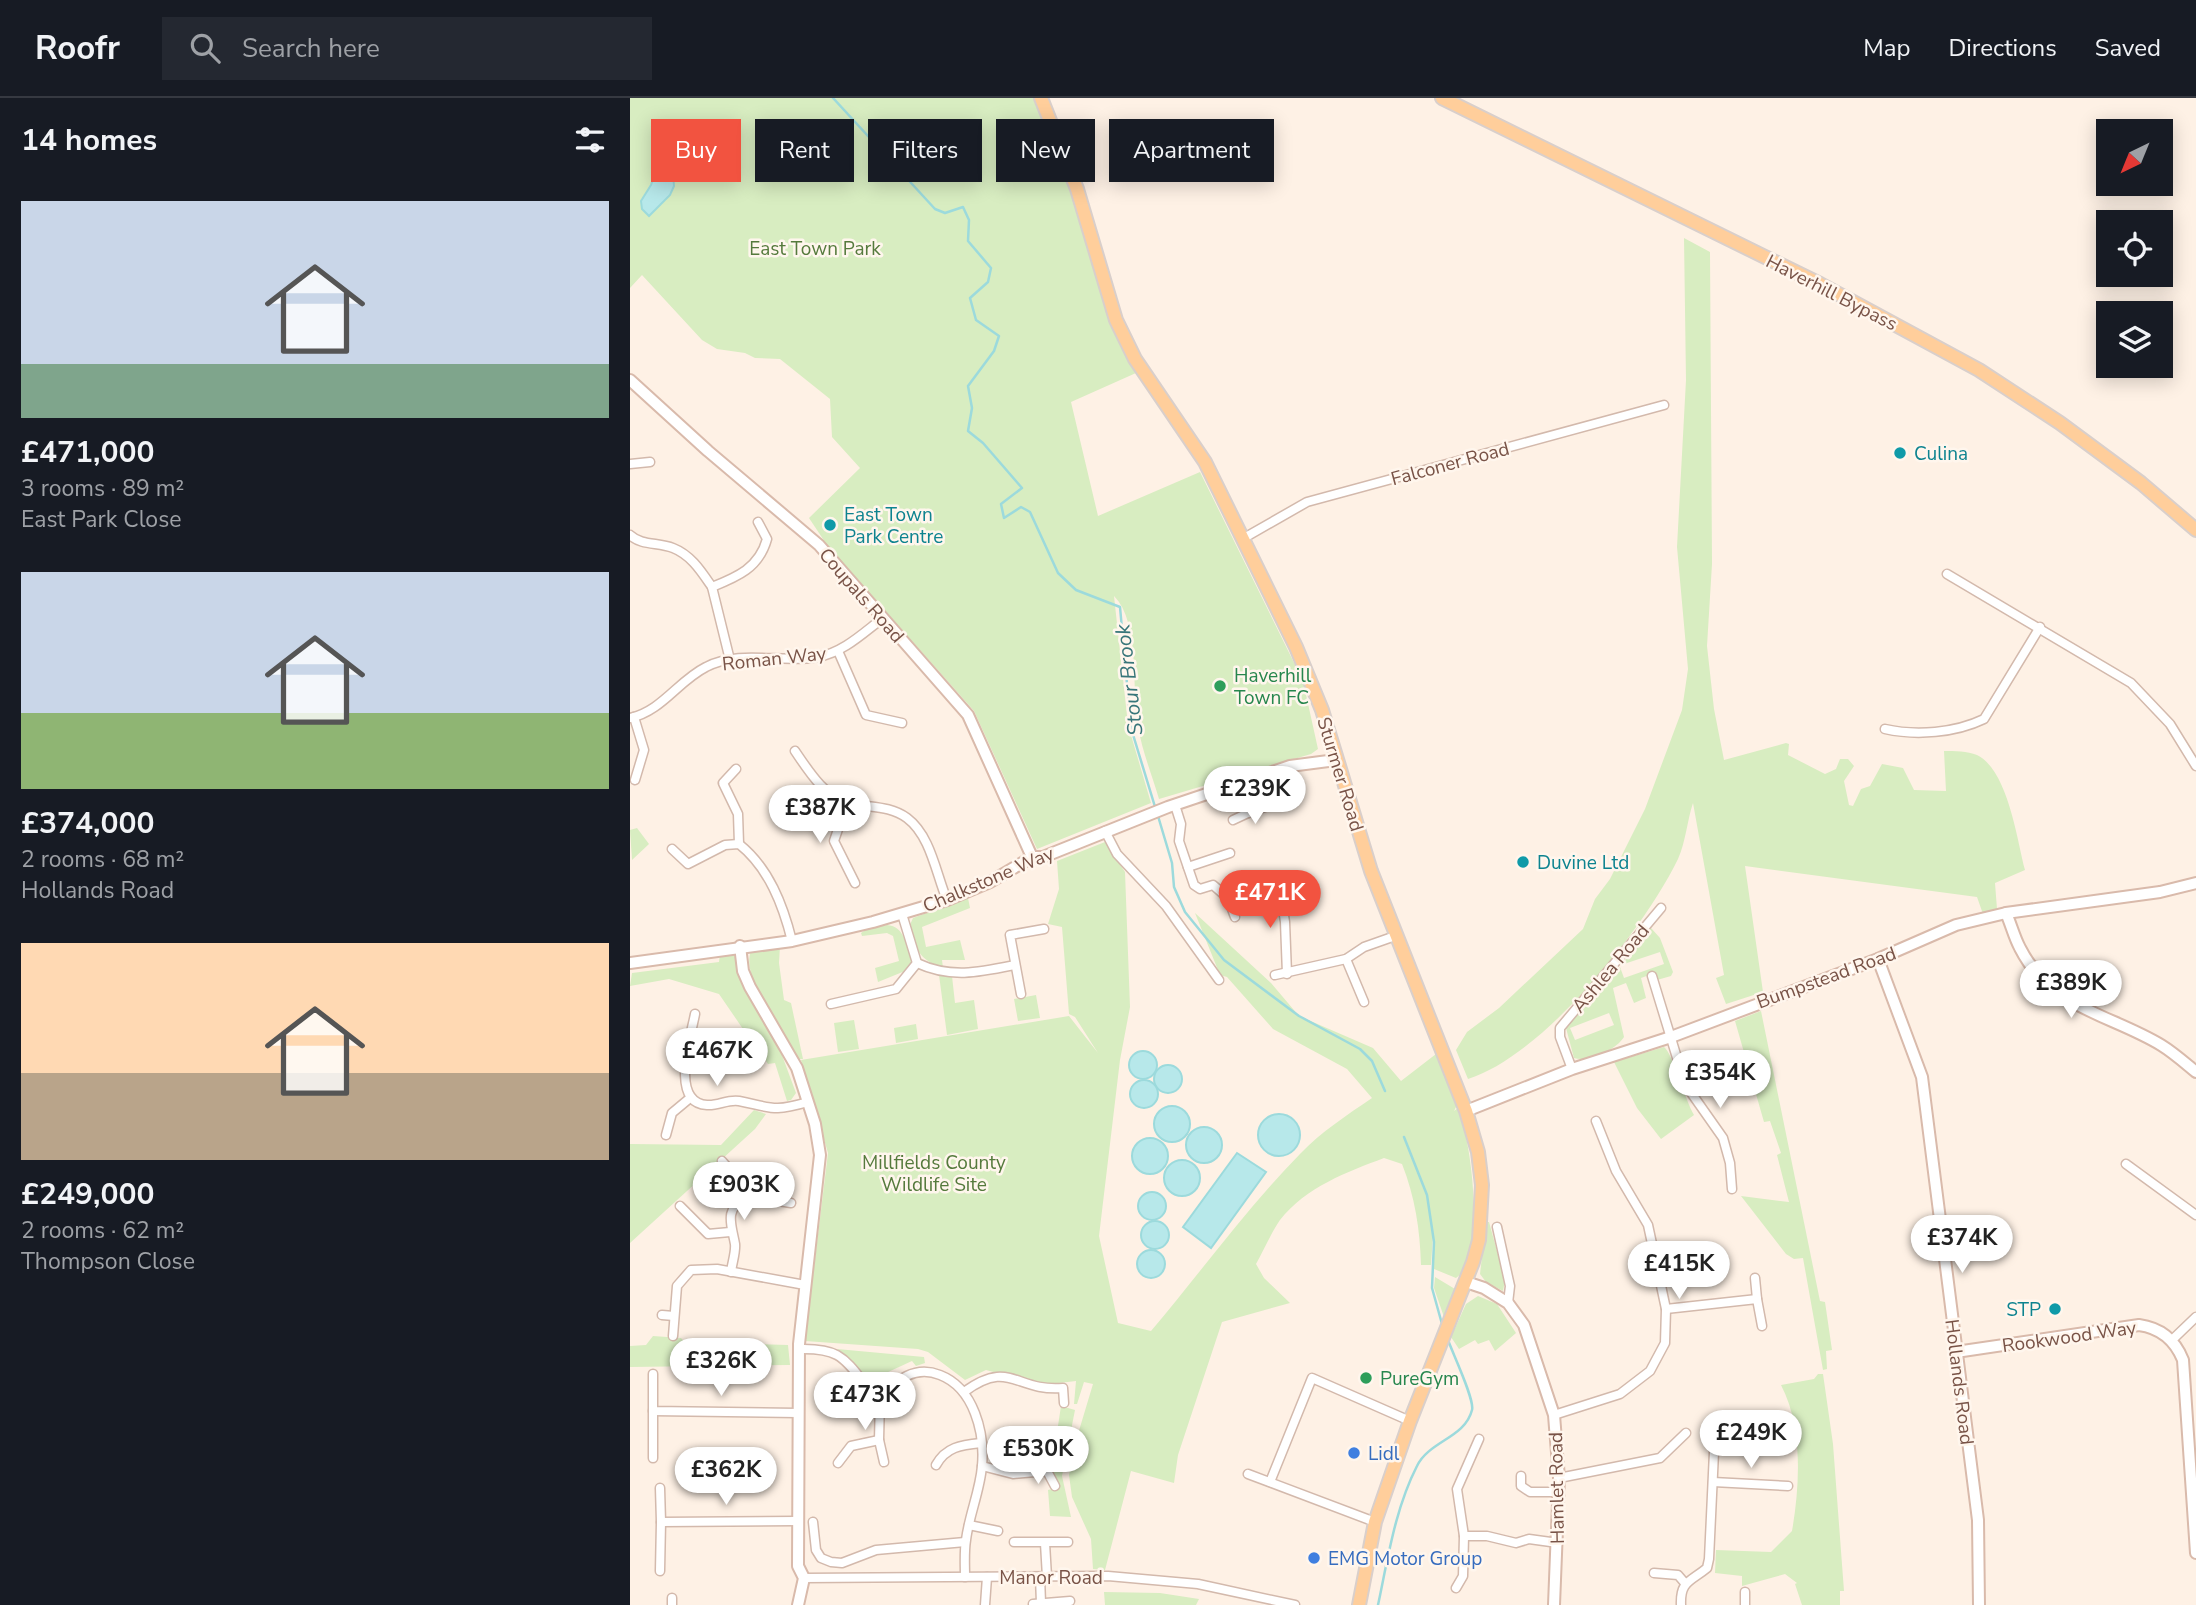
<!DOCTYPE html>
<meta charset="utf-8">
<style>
body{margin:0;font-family:"Nunito Sans",sans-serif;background:#242831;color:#f1f3f6;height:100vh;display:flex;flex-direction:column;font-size:26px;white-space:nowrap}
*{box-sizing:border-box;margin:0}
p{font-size:23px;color:#9ea1a6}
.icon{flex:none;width:38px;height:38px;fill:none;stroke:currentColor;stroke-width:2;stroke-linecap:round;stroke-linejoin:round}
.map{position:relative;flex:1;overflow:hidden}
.side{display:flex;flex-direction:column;background:#171b24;width:630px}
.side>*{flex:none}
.top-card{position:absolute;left:21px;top:21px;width:665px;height:63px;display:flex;gap:14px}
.needle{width:46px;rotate:223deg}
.tools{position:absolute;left:1466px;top:21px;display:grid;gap:14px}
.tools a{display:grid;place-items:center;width:77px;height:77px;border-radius:0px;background:#171b24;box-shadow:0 4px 18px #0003;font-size:35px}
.price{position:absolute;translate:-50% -60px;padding:0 16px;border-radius:24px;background:#fff;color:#222;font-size:23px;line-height:46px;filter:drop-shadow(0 2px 4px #0008)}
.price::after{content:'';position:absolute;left:50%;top:42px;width:21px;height:16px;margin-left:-10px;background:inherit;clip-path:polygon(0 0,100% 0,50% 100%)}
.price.active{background:#f25340;color:#fff}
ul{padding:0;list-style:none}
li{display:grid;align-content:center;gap:14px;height:371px;padding:0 21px}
li span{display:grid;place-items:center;height:217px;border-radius:0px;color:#555}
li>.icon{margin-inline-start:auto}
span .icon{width:126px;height:126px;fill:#fffc;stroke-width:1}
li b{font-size:30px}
h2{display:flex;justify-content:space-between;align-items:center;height:84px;padding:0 21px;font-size:30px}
.chip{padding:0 24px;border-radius:0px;background:#171b24;box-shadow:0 4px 18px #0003;font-size:24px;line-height:63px}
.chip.active{background:#f25340;color:#fff}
header{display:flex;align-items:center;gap:42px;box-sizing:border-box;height:98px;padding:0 35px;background:#171b24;border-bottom:2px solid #363941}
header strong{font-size:33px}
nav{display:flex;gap:38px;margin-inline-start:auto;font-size:24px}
.search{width:490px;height:63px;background:#242831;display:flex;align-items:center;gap:18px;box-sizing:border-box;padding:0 24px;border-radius:0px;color:#9ea1a6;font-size:26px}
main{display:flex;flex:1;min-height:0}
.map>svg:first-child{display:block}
</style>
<header>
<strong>Roofr</strong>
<div class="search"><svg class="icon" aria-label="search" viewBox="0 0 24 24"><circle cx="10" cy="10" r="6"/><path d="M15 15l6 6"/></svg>Search here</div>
<nav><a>Map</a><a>Directions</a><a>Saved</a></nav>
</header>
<main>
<section class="side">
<h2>14 homes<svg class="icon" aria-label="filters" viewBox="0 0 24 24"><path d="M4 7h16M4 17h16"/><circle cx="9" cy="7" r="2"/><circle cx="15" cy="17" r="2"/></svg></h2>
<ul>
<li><span style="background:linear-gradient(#c9d6e8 75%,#7fa58c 0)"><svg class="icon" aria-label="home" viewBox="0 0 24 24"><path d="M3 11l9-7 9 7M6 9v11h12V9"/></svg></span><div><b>£471,000</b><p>3 rooms · 89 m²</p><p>East Park Close</p></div></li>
<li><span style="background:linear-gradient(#c9d6e8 65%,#8fb573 0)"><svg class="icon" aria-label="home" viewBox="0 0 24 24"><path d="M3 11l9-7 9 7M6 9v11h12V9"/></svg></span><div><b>£374,000</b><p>2 rooms · 68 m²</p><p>Hollands Road</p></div></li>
<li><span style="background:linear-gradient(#ffd9b3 60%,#b9a48a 0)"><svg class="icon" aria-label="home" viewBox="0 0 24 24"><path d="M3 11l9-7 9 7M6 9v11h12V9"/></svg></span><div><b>£249,000</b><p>2 rooms · 62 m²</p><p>Thompson Close</p></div></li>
</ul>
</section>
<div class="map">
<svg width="1566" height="1507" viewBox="0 0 1566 1507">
<rect width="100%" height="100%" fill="#fef1e5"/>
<g fill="#d8edc1" fill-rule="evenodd">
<path d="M 0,0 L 405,0 L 423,35 L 505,261 L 506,275 L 441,304 L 468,418 L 570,374 L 673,583 L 688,651 L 681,656 L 529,701 C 522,677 512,653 508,628 C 501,592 511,525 484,498 L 498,627 L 521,705 L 407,751 L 344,613 L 197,447 L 179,420 L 230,370 L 202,339 L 200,301 L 150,261 L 125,260 L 115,255 L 87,251 L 72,242 L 12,177 L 0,190 Z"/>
<path d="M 1054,140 L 1080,154 L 1082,466 L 1077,548 L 1084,611 L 1094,662 L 1156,645 L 1159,646 L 1158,657 L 1195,676 L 1206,671 L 1210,661 L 1218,661 L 1224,668 L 1214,683 L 1219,707 L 1223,708 L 1231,691 L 1240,688 L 1252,666 L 1273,670 L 1284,692 L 1316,693 L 1314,653 C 1325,653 1337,653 1347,657 C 1378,672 1387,742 1395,772 L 1365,785 L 1367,811 L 1353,816 L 1347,799 L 1115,768 L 1133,894 L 1096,906 L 1086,880 L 1094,877 L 1063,705 C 1057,723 1056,743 1048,761 C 1014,831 914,957 838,981 L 826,952 L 837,934 L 869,910 L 953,831 L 965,801 L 980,781 L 1015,711 L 1052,612 L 1058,571 L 1047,449 L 1056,282 Z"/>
<path d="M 7,730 L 19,746 L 2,762 L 0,732 Z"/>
<path d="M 475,744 L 495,774 L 500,909 L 490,962 L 469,1138 L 488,1225 L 521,1233 C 571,1174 616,1111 670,1056 C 691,1034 717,1017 742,1000 L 717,971 L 643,931 L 597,879 L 590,877 L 565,815 L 641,885 L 669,918 L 743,950 L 771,983 L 806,956 L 827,1007 L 824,1013 L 828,1010 C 841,1041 857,1158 826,1180 L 804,1171 L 803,1137 L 801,1167 L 791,1167 C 790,1131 785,1099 772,1066 L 754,1060 C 717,1074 676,1089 650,1122 C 641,1135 634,1152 626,1166 L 634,1180 L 660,1205 L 592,1224 L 548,1357 L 544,1385 L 501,1373 L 475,1472 L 463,1471 L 461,1441 L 442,1399 L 439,1377 L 445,1346 L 463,1286 L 454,1284 L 447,1306 L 444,1306 L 446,1283 L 412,1287 L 356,1272 L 335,1282 L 298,1254 L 288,1251 L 175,1243 L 198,1055 L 171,962 L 439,918 L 468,955 L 445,919 L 439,916 L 432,829 L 418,826 L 429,791 L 427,763 Z"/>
<path d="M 338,800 L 340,810 L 292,829 L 296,849 L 330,842 L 335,862 L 312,862 L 313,870 C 290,863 285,850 279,829 L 283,820 Z"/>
<path d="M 257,827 C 275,828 276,848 282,863 L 275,873 L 248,884 L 245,870 L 269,863 L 263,838 L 257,835 L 232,838 L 231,835 L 237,831 Z"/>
<path d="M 1021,830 L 1030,840 L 1043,874 L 1041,878 L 1027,882 L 1025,875 L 1011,880 L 1016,900 L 1004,905 L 996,885 L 983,890 L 994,939 C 986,952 958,965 944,960 L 936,930 L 990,869 L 994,880 L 1034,866 L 1030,854 L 991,867 ZM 979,915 L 984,927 L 945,942 L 940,930 Z"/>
<path d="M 150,848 L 149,865 L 154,902 L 161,905 L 173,961 L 168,961 C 154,934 110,881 121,853 Z"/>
<path d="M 97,855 L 106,859 L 115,893 L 143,933 L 166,995 L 161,1002 L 157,1003 L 145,965 L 138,966 L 126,948 L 115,951 L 107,944 L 113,931 L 89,896 L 39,881 L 0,888 L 2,875 L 89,864 L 90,856 Z"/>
<path d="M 309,877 L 322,878 L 325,905 L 344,902 L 348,931 L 317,937 Z"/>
<path d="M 406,897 L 410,920 L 388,923 L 384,901 Z"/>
<path d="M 1131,913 L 1190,1203 L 1195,1204 L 1202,1252 L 1196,1253 L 1197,1271 L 1193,1272 L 1173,1160 L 1164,1161 L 1156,1156 L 1111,1098 L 1159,1104 L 1147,1057 L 1151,1055 L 1140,1023 L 1134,1024 L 1105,923 Z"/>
<path d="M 224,922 L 229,951 L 208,954 L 204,925 Z"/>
<path d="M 286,926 L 288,941 L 266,945 L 264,930 Z"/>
<path d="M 1034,949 C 1043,956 1055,1002 1064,1017 L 1031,1041 L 1007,1010 L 984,964 Z"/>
<path d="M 124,1012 L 136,1016 L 125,1031 L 0,1145 L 0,1046 L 91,1047 Z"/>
<path d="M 856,1124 L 859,1124 L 875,1182 L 873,1193 L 856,1184 L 850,1176 Z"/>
<path d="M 805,1179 L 825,1191 L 814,1219 L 804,1190 Z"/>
<path d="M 848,1198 L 867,1206 L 886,1235 L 865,1253 L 859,1242 L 848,1246 L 845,1242 L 829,1251 L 821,1239 L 836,1206 Z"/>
<path d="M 23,1238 L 51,1240 L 60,1250 L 125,1252 L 128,1246 L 158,1247 L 160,1267 L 0,1269 L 0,1248 L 16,1247 Z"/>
<path d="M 207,1251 L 294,1259 L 295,1265 L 286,1268 L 282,1263 L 256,1275 L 260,1281 L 248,1292 C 231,1286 224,1260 207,1251 Z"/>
<path d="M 1188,1276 L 1193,1276 L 1203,1346 L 1214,1493 L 1210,1493 L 1210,1507 L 1172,1507 L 1165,1486 L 1167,1485 L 1155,1476 L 1112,1488 L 1112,1478 L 1085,1475 L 1086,1452 L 1141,1454 L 1162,1433 C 1170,1387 1173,1329 1151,1287 L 1184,1281 Z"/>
<path d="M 431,1308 L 445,1312 L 432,1378 L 441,1419 L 420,1418 L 418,1392 L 430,1389 L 421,1374 Z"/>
<path d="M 474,1494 L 530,1495 L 569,1501 L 566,1507 L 475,1507 Z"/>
</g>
<g fill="#b7e8ea" stroke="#9cdadc" stroke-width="2">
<path d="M 36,60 L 42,65 L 44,88 L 40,97 L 19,118 L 12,111 L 11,103 L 21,87 L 29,64 Z"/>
<circle cx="513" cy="967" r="14"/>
<circle cx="538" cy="981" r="14"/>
<circle cx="514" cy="996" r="14"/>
<circle cx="542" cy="1026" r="18"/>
<circle cx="649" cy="1037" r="21"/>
<circle cx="574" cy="1047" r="18"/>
<circle cx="520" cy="1058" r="18"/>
<path d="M 607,1055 L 636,1074 L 581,1150 L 553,1129 Z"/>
<circle cx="552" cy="1080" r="18"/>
<circle cx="522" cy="1108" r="14"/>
<circle cx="525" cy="1137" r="14"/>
<circle cx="521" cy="1166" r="14"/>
</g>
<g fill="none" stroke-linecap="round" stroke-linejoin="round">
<g stroke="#9cdadc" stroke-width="2.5">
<path d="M 203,0 L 305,111 L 315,115 L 333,109 L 339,122 L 338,143 L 361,170 L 358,184 L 340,200 L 346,222 L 369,238 L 364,253 L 338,288 L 342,310 L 338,333 L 353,345 L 392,390 L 371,406 L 374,420 L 391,409 L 400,414 L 428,475 L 446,492 L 490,509 L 501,630 L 526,712"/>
<path d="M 528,718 L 542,765 L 544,789 L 555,814 L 594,862 L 669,918 L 730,951 L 742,963 L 755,993"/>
<path d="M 774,1039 L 797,1097 L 804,1144 L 802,1190 L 812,1226"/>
<path d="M 748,1507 C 758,1460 765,1411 787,1368 C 799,1343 835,1340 842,1312 C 845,1302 823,1256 818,1242"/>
</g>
<g stroke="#d3b9ac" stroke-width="11">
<g id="street">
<path d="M 0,366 L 20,364"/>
<path d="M 0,437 C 12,448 28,444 43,450 C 61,457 71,473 82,489"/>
<path d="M 614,440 L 677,404 L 1034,307"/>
<path d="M 1317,476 L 1501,585 L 1540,626 L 1566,668"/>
<path d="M 208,553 L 236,617 L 272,625"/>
<path d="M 100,562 L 82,489 C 107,479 129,470 137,441 L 128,424"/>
<path d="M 4,619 L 14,652 L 5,682"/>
<path d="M 0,620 C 32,613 48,583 76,569 C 110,551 152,566 188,559 C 214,554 233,535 253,520"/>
<path d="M 1255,631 C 1286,638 1325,635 1354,621 L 1410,529"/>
<path d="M 165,653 C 178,672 195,700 219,705 C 239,710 259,707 277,720 C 301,738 306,776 317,802"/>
<path d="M 106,671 L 93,685 L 108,716 L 109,746"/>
<path d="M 608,688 L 618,715 L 649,704 L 670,691"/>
<path d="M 217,705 L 204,743 L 225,785"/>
<path d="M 545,707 L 551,726 L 549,743 L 564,787 L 570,791 L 583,787 L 598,800 L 605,819"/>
<path d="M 603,722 L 618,715"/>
<path d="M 475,733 L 487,756 L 536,808 L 589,882"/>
<path d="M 42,751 L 58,766 L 95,747 L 109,746 C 139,770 153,807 162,843"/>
<path d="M 558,769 L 600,755"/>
<path d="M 649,784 L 655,824 L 657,876"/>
<path d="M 716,861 L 734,904"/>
<path d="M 287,865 C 321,881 351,874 385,867"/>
<path d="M 645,877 L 716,861 L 734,849 L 768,837"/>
<path d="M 1022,878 L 1055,986 L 1093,1040 L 1100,1065 L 1102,1091"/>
<path d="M 391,896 L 380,837 L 414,831"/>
<path d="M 201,906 L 266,891 L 287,865 L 272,816"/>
<path d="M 65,916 C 61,938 39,1005 77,1007 C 88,1008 98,1001 109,1003 C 143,1010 143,1014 178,1004"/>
<path d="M 942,971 L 930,939 L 930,930 L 1031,810"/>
<path d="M 36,1037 L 42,1015 L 60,1000"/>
<path d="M 92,1063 L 112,1086 L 116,1098"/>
<path d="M 1496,1066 L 1566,1117"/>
<path d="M 50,1108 L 78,1136 L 100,1134"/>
<path d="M 867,1129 L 880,1188 L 878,1205"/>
<path d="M 101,1174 C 102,1165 106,1154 105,1146 C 101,1124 94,1113 116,1098 L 161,1105"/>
<path d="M 1125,1180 L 1127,1201"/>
<path d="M 1036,1211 L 1127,1201 L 1132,1228"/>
<path d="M 32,1217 L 44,1218"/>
<path d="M 43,1238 L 47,1188 L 61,1172 L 87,1171 L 175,1187"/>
<path d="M 1542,1242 L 1566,1219"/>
<path d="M 169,1251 C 205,1250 213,1257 234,1285 C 239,1292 241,1297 250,1300 C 266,1282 285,1267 310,1277 C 344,1290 355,1335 352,1368 C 350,1393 339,1417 336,1442 C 334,1454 335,1467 335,1479"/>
<path d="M 23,1276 L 23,1313 L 168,1315"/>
<path d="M 334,1294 C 380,1260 385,1294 433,1290 L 434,1305"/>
<path d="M 250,1300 L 249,1342 L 254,1364"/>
<path d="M 23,1313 L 23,1360"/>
<path d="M 924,1317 L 990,1296 L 1020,1273 L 1035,1245 L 1036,1211 L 1018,1127 L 986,1073 L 966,1023"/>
<path d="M 208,1365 L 221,1348 L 249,1342"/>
<path d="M 306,1367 C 316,1349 331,1347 351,1345"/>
<path d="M 352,1368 L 383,1376 L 417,1373 L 425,1345"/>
<path d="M 417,1373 L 425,1388"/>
<path d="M 618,1376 L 745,1424"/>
<path d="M 891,1378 L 891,1388 L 900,1394 L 929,1394"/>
<path d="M 929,1380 L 1030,1360 L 1056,1335"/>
<path d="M 640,1384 L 682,1280 L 780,1323"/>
<path d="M 1083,1384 L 1158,1388"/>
<path d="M 30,1390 L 31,1424 L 167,1423"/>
<path d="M 183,1424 L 186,1452 L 191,1460 L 201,1464 L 212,1465 L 246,1452 L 335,1444"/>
<path d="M 339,1427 L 368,1433"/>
<path d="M 834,1438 L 827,1391 L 849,1341"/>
<path d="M 384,1444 L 438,1444"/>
<path d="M 415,1445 L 417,1479"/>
<path d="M 30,1473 L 31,1424"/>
<path d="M 1024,1475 L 1048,1477 L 1054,1484"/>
<path d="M 410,1479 L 411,1505"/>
<path d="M 174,1480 L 478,1478 L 568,1486 L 665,1507"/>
<path d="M 826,1490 L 833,1478 L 834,1438 L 857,1438 L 886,1445 L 899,1441 L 928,1445"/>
<path d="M 1115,1494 L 1115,1507"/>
<path d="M 42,1500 L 42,1507"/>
<path d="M 403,1506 L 440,1503"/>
<path d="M 355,1507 L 357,1479"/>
<path d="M 1051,1507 C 1050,1483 1060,1484 1077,1470 L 1079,1461 L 1084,1354 C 1097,1324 1127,1325 1155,1320"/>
</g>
</g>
<g stroke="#d9baab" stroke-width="14">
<g id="secondary">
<path d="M 0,282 L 78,353 L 189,447 L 338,617 L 402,759"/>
<path d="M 1376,815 C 1381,826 1384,839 1390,850 C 1421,911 1480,916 1531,947 C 1544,955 1555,965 1566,974"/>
<path d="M 110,848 L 113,873 L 120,889 L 167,970 L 185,1026 L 190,1057 L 169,1246 L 168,1468 L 174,1480 L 168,1507"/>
<path d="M 1248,861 L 1292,979 L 1348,1422 L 1349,1507"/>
<path d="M 0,865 L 162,843 L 243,824 L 317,802 L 360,784 L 402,759 L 413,759 L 538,709 L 660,668 L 706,662"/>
<path d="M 836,1013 L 942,971 L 1041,939 L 1248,861 L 1326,827 L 1376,815 L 1530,794 L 1566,785"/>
<path d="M 836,1184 L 854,1190 L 878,1205 L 894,1227 L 924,1317 L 929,1380 L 924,1507"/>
<path d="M 1326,1254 L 1509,1227 C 1531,1230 1545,1242 1553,1262 L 1566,1455"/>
</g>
</g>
<g stroke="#d9cfcb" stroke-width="16">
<g id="primary">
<path d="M 411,0 L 447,91 L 486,222 L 505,261 L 575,364 L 666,549 L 692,612 L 741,773 L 836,1013 L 848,1054 L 852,1087 L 849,1142 L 843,1164 L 780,1323 L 745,1424 L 729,1507"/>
<path d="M 812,0 L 1190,186 L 1349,272 L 1430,325 L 1511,385 L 1566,432"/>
</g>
</g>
<use href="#street" stroke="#fff" stroke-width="8"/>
<use href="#secondary" stroke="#fff" stroke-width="10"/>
<use href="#primary" stroke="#ffce9b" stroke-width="12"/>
</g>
<g fill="#0f9aa8" stroke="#fff6ed" stroke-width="2.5">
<circle cx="1270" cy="355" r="7"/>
<circle cx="200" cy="427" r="7"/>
<circle cx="893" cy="764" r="7"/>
<circle cx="1425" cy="1211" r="7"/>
</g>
<g fill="#2e9e5b" stroke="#fff6ed" stroke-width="2.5">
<circle cx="590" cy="588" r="7"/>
<circle cx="736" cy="1280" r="7"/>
</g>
<g fill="#3f7fe0" stroke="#fff6ed" stroke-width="2.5">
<circle cx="724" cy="1355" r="7"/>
<circle cx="684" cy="1460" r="7"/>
</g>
<g text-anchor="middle" stroke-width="5" stroke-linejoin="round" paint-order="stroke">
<g font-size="19" fill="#557a3c" stroke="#fff6ed">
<text x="185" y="157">East Town Park</text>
<text x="304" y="1071">Millfields County<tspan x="304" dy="22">Wildlife Site</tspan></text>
</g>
<g font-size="19" fill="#795347" stroke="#fff6ed">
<text transform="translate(1202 194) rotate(27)" y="7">Haverhill Bypass</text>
<text transform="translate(820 365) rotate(-15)" y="7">Falconer Road</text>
<text transform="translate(232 497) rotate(49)" y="7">Coupals Road</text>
<text transform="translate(144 560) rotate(-6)" y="7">Roman Way</text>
<text transform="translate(711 676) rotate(73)" y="7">Sturmer Road</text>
<text transform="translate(358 781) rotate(-23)" y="7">Chalkstone Way</text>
<text transform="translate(980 870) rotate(-50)" y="7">Ashlea Road</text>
<text transform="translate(1196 879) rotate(-20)" y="7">Bumpstead Road</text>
<text transform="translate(1439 1238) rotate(-8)" y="7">Rookwood Way</text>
<text transform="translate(1330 1284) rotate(83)" y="7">Hollands Road</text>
<text transform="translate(926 1390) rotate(-91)" y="7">Hamlet Road</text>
<text x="421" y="1486">Manor Road</text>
</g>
<g font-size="19" fill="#0d838f" stroke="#fff6ed" text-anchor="start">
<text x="1284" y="362">Culina</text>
<text x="214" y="423">East Town<tspan x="214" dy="22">Park Centre</tspan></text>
<text x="907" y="771">Duvine Ltd</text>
<text x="1411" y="1218" text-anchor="end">STP</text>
</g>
<g font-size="19" fill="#27864d" stroke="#fff6ed" text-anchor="start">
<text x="604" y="584">Haverhill<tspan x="604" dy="22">Town FC</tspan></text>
<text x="750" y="1287">PureGym</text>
</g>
<g font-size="19" fill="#366cbe" stroke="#fff6ed" text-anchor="start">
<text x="738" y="1362">Lidl</text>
<text x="698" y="1467">EMG Motor Group</text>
</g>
<g font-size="21" font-style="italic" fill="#377579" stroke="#fff6ed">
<text transform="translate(499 582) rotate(-97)" y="7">Stour Brook</text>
</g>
</g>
</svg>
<div class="tools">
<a><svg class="needle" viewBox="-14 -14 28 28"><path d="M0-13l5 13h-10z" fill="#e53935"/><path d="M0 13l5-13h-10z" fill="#9ea1a6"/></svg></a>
<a><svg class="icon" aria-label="locate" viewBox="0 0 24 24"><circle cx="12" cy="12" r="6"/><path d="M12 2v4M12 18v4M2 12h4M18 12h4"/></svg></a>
<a><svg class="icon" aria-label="layers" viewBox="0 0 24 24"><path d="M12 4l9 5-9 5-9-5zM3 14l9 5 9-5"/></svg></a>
</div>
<b class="price" style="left:625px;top:728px">£239K</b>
<b class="price" style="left:190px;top:747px">£387K</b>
<b class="price active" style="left:640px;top:832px">£471K</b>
<b class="price" style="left:1441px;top:922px">£389K</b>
<b class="price" style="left:87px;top:990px">£467K</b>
<b class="price" style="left:1090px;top:1012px">£354K</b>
<b class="price" style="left:114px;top:1124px">£903K</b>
<b class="price" style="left:1332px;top:1177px">£374K</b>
<b class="price" style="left:1049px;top:1203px">£415K</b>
<b class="price" style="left:91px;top:1300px">£326K</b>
<b class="price" style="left:235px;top:1334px">£473K</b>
<b class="price" style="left:1121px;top:1372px">£249K</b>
<b class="price" style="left:408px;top:1388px">£530K</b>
<b class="price" style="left:96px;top:1409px">£362K</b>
<div class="top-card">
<a class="chip active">Buy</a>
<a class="chip">Rent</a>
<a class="chip">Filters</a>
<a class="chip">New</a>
<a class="chip">Apartment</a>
</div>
</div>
</main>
